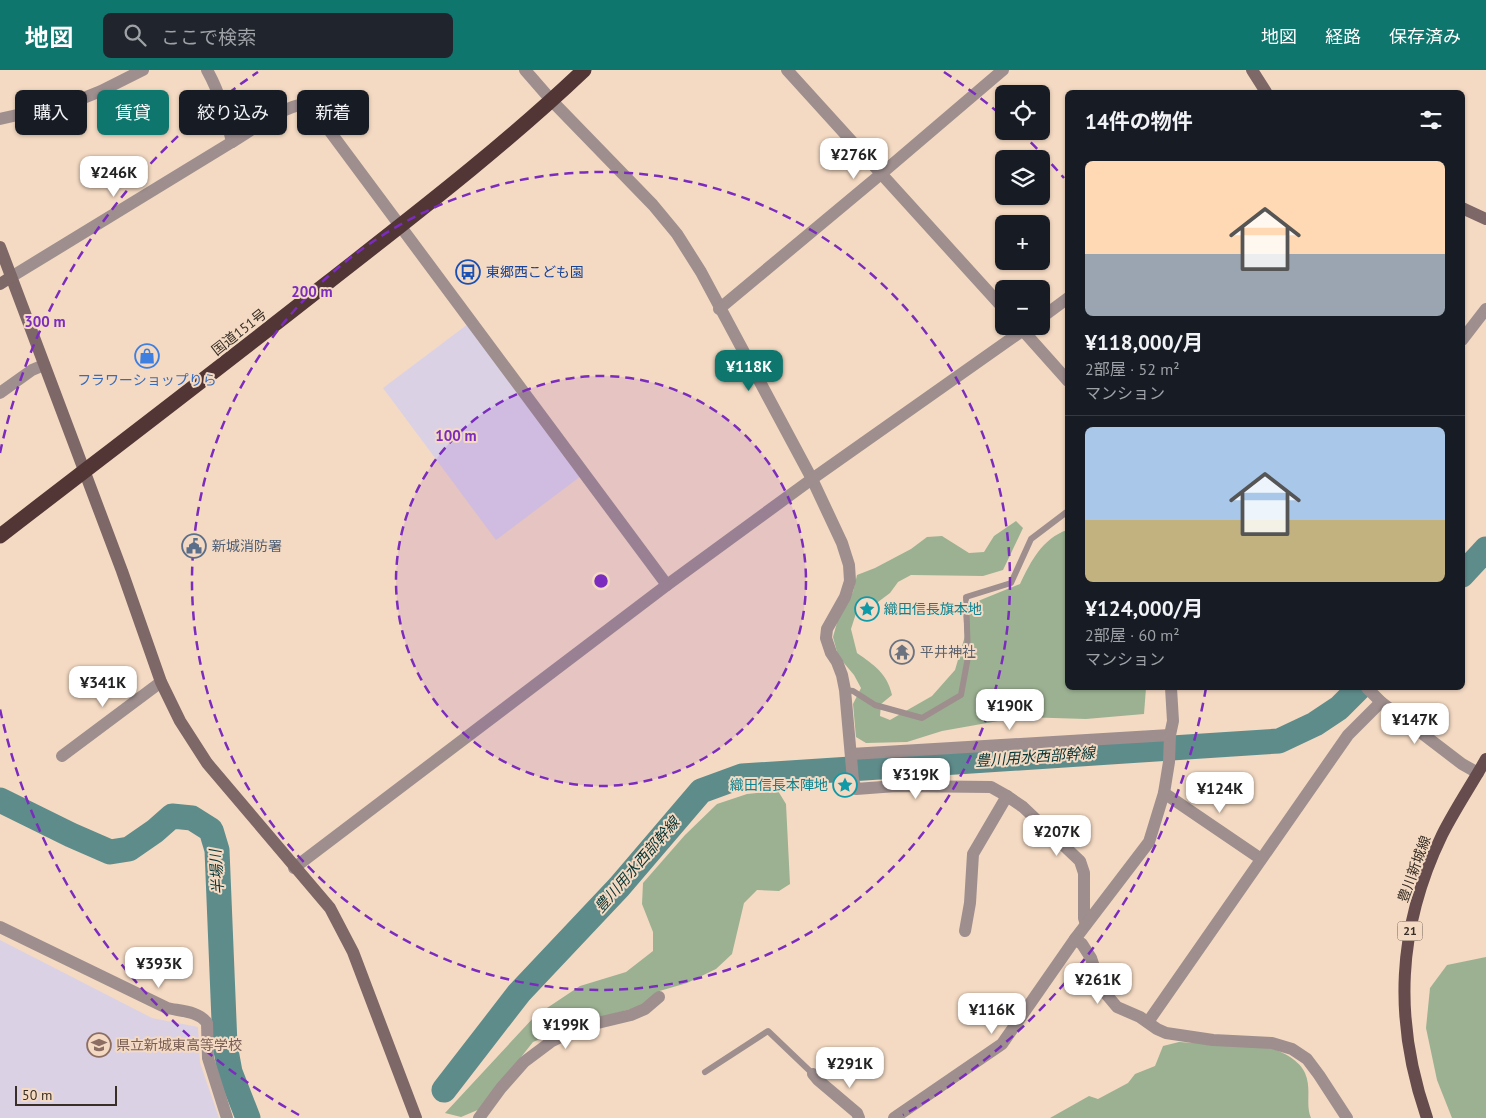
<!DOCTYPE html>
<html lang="ja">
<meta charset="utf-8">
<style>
body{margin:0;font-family:"PT Sans","Noto Sans JP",sans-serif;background:#20242c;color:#f1f3f6;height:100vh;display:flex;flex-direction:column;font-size:19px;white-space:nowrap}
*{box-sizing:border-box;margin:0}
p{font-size:16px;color:#9ea1a6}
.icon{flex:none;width:28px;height:28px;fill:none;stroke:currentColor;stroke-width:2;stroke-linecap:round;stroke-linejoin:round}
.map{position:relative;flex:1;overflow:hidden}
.sheet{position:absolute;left:1065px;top:20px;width:400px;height:600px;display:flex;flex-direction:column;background:#171b24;border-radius:8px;box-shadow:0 1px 4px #0004}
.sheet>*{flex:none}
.guide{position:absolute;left:15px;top:20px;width:475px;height:45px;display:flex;gap:10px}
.buttons{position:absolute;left:995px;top:15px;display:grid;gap:10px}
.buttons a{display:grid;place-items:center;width:55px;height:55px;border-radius:8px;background:#171b24;box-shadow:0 1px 4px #0004;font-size:25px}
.scale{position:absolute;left:15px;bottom:12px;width:102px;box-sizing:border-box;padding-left:5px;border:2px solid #392f26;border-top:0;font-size:14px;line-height:18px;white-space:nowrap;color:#392f26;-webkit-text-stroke:4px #f4dac3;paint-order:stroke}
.price{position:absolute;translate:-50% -42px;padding:0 11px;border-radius:10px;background:#fff;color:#222;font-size:16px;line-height:32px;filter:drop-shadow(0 1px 2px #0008)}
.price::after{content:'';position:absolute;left:50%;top:30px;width:15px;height:11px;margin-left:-8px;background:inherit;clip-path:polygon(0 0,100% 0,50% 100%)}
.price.active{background:#0f766e;color:#fff}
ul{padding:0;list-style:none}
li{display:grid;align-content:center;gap:10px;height:265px;padding:0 20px}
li+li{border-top:1px solid #363941}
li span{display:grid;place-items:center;height:155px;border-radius:8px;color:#555}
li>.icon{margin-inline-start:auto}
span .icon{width:90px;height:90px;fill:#fffc;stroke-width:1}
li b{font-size:21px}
h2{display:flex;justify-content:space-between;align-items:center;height:60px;padding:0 20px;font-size:21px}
.chip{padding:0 18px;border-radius:8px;background:#171b24;box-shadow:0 1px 4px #0004;font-size:18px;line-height:45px}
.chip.active{background:#0f766e;color:#fff}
header{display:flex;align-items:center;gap:30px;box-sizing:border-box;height:70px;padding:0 25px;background:#0f766e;color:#fff}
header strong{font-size:24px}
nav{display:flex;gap:28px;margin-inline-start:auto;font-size:18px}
.search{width:350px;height:45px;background:#20242c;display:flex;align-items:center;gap:12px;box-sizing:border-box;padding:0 18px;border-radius:8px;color:#9ea1a6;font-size:19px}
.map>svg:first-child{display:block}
</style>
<header>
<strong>地図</strong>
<div class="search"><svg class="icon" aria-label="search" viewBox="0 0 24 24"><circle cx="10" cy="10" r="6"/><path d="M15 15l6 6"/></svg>ここで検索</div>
<nav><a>地図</a><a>経路</a><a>保存済み</a></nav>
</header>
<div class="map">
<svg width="1486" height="1048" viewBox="0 0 1486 1048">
<rect width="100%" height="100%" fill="#f4dac3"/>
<g fill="#dbd1e5">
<path d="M 468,254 L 581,406 L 496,470 L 383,318 Z"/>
<path d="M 0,870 L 152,948 L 198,957 L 200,993 L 219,1048 L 0,1048 Z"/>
</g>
<g fill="#9cb192">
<path d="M 1016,451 L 1023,458 L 1003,500 L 983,506 L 911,505 L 898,512 L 890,523 L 878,532 L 858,537 L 851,559 L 857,583 C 874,595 887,603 892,625 L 881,634 L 880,646 L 890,650 L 932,626 L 955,600 L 965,566 L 963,541 L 978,531 L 1020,514 C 1031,491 1042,469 1067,460 L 1068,618 L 1146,618 L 1144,644 L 1086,649 L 1021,647 L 942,661 L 907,672 L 866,673 L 856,667 L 853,634 L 861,618 L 854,605 L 838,586 L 833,567 L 838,549 L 853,522 L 857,505 L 875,498 L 911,479 L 927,467 L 942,466 L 969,483 L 984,482 L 994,466 Z"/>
<path d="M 778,721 L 786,734 L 790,814 L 779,821 L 757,820 L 744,833 L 732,884 L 716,899 L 687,913 L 656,922 L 646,935 L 575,954 L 533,972 L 480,1039 L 461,1047 L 445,1043 L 535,946 L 580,916 L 626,902 L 653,881 L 653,862 L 642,834 L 643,813 L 685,765 L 717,734 L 747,724 Z"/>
<path d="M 1486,887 L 1486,1048 L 1452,1048 L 1437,1010 L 1426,958 L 1430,918 L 1447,895 Z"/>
<path d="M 1179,972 C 1208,974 1239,974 1268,978 C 1281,980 1300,991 1305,1003 C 1312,1019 1305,1034 1311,1048 L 1050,1048 L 1089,1026 L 1098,1029 L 1128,1013 L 1135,1004 L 1155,996 L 1163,976 Z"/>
</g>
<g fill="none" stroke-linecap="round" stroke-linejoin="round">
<g stroke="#5e8c8b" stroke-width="25">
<path d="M 1462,505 L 1486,479"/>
<path d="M 0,730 L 71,765 L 110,782 L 129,779 L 155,761 L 172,746 L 192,748 L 211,760 L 217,780 L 225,975 L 230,1002 L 248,1048"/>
<path d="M 444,1020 L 519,923 L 619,817 L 701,721 L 742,706 L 1279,671 L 1315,654 L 1339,638 L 1359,618"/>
</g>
<g stroke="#9e8e8e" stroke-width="6">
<path d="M 845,620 L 853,621 L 875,635 L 922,648 L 961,625 L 968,587 L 966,527 L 1011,513 L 1031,469 L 1068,441"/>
<path d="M 705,1002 L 768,961 L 813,1004"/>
</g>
<g stroke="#9e8e8e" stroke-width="12">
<path d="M 207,0 C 220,23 226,47 232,72 C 251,61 284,35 306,34 L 317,44 L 667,515"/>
<path d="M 525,0 L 552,31 L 653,135 L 677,164 L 701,202 L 812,409 L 842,473 L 849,495 L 850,511 L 845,527 L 827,559 L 826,568 L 831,583 L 837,592 L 842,605 L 845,620 L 853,710 L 856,719 L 896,716 L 991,717 L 1007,726 L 1023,737 L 1080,791 L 1084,803 L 1084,848 L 1086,854"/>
<path d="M 787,0 L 1004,239"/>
<path d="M 0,49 L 71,33 L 101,21 L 143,0"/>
<path d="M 11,207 L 232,72"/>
<path d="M 719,239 L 881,104 L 1003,0"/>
<path d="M 1041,248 L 1068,228"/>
<path d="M 1019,256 L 1068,311"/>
<path d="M 1462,270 L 1486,239"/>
<path d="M 0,323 L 32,300 L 44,295"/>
<path d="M 1171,618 L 1173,651 L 1170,665 L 1169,692 L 1164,723 L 1149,772 L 1075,869 L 1082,874 L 1091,888 L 1101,918 L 1117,937 L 1140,947 L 1157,959 L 1166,963 L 1213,970 L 1272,973 L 1292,979 L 1307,989 L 1319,1005 L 1347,1048"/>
<path d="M 1367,618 L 1381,632 L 1462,694 L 1478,703"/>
<path d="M 851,684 L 1170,665"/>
<path d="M 62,686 L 161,612"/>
<path d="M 1164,723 L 1261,789"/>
<path d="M 294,798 L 667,515 L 812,409 L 1029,256"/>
<path d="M 0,857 L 167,938 C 180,941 199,941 207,953 L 208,988 L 227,1048"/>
<path d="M 965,861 L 970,833 L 973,784 L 1007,726"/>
<path d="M 1148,952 L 1348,665 L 1381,632"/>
<path d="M 813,1004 L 818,1010 L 857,1043 L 859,1048"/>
<path d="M 479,1048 L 501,1018 L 524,992 L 552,971 L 581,957 L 631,945 L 645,939 L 659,927"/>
<path d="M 894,1048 L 1002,974 L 1075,869"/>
</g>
<g stroke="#7e6767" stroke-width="12">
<path d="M 1252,0 L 1266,22"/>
<path d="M 1462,138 L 1486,149"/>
<path d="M 0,177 L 122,501 L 161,612 L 180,651 L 207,693 L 330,838 L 353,882 L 416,1048"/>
<path d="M 0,214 L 11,207"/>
</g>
<path stroke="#664c4c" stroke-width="12" d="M 1427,1048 C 1393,950 1397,858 1442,765 C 1455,739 1472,714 1486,689"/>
<path stroke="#523535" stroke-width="15" d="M 0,466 C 109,382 218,299 326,214 C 414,145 503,77 584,0"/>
</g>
<circle cx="601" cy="511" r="205" fill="#7b2cbf" fill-opacity=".12"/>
<g fill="none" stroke="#7b2cbf" stroke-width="2.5" stroke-dasharray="9 6">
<circle cx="601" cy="511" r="205"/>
<circle cx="601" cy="511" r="409"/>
<path d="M1206 618A614 614 0 0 1 903 1045M299 1045A614 614 0 0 1 0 639M0 383A614 614 0 0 1 258 2M944 2A614 614 0 0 1 1000 44M1020 62A614 614 0 0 1 1064 108"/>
</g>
<defs>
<g id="bus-ring" transform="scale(1.25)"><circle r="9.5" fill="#f4dac3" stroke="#1a4fb4" stroke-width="1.5"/><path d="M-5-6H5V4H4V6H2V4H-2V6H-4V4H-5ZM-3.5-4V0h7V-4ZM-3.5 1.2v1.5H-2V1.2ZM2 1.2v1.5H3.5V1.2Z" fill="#1a4fb4"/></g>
<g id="shop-ring" transform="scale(1.25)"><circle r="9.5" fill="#f4dac3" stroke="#3f7fe0" stroke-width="1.5"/><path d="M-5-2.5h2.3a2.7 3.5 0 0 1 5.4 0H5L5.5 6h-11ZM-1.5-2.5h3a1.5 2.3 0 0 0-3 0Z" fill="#3f7fe0"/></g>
<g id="civic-ring" transform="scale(1.25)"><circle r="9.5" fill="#f4dac3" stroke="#5c6f8a" stroke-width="1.5"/><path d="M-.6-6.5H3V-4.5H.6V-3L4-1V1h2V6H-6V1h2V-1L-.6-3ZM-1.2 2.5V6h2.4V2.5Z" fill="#5c6f8a"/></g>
<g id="sight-ring" transform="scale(1.25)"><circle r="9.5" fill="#f4dac3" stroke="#0f9aa8" stroke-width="1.5"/><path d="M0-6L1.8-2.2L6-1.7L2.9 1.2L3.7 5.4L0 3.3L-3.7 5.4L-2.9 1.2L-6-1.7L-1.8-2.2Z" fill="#0f9aa8"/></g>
<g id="temple-ring" transform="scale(1.25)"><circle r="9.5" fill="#f4dac3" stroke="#6b7280" stroke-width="1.5"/><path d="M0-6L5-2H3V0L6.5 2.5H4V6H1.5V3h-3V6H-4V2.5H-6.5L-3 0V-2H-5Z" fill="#6b7280"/></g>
<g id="school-ring" transform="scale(1.25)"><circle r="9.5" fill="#f4dac3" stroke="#8d6e63" stroke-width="1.5"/><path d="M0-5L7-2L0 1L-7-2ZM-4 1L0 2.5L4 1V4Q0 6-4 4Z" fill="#8d6e63"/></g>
</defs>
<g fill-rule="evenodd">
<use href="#bus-ring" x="468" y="202"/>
<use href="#shop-ring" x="147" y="286"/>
<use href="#civic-ring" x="194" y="476"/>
<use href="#sight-ring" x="867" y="539"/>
<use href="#temple-ring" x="902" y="582"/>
<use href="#sight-ring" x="845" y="715"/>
<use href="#school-ring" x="99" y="975"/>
</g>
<g text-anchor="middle" stroke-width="4" stroke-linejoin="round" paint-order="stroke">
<rect fill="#f4dac3" stroke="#716255" stroke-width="1" x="1397.5" y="851.5" width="25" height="19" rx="4"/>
<g font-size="12" font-weight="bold" fill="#392f26">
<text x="1410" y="865">21</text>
</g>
<g font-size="14" fill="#164399" stroke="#f4dac3" text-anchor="start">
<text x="486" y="207">東郷西こども園</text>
</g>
<g font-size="14" fill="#392f26" stroke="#f4dac3">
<text transform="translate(239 262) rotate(-38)" y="5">国道151号</text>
<text transform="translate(1414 799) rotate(-70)" y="5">豊川新城線</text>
</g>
<g font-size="14" fill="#366cbe" stroke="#f4dac3">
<text x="147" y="315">フラワーショップりら</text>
</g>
<g font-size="14" fill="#4e5e75" stroke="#f4dac3" text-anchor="start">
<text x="212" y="481">新城消防署</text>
</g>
<g font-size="14" fill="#0d838f" stroke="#f4dac3" text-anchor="start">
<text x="884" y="544">織田信長旗本地</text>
<text x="828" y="720" text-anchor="end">織田信長本陣地</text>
</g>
<g font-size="14" fill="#5b616d" stroke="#f4dac3" text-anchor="start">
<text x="920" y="587">平井神社</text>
</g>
<g font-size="14" fill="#785e54" stroke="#f4dac3" text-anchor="start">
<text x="116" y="980">県立新城東高等学校</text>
</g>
<g font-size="15" font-style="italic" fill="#073636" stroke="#f4dac3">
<text transform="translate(1035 687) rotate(-4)" y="5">豊川用水西部幹線</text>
<text transform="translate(637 795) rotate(-49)" y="5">豊川用水西部幹線</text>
<text transform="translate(217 802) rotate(-94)" y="5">半場川</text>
</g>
</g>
<circle cx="601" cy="511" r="8" fill="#7b2cbf" stroke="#f4dac3" stroke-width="2.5"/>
<g font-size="15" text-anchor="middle" font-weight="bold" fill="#7b2cbf" stroke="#f4dac3" stroke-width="4" stroke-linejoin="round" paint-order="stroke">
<text x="312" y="227">200 m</text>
<text x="45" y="257">300 m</text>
<text x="456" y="371">100 m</text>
</g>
</svg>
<div class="buttons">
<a><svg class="icon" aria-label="locate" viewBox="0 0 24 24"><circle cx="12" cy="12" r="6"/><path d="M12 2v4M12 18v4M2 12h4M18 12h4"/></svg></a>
<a><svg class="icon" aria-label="layers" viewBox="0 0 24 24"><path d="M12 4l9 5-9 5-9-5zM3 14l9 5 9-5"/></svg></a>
<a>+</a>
<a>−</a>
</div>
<div class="scale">50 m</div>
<b class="price" style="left:854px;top:110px">¥276K</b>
<b class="price" style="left:114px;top:128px">¥246K</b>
<b class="price active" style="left:749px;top:322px">¥118K</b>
<b class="price" style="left:103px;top:638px">¥341K</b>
<b class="price" style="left:1010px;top:661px">¥190K</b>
<b class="price" style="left:1415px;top:675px">¥147K</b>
<b class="price" style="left:916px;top:730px">¥319K</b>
<b class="price" style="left:1220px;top:744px">¥124K</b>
<b class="price" style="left:1057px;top:787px">¥207K</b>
<b class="price" style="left:159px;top:919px">¥393K</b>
<b class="price" style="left:1098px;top:935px">¥261K</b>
<b class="price" style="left:992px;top:965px">¥116K</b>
<b class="price" style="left:566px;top:980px">¥199K</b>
<b class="price" style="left:850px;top:1019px">¥291K</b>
<div class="guide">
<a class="chip">購入</a>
<a class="chip active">賃貸</a>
<a class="chip">絞り込み</a>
<a class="chip">新着</a>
</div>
<section class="sheet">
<h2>14件の物件<svg class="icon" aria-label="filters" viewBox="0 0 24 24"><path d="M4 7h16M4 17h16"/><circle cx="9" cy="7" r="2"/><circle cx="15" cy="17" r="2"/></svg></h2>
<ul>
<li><span style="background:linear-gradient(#ffd9b3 60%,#9aa5b1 0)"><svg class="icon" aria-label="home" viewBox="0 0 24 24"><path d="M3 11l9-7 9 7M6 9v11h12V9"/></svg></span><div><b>¥118,000/月</b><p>2部屋 · 52 m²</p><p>マンション</p></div></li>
<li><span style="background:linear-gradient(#a9c7e8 60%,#c2b280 0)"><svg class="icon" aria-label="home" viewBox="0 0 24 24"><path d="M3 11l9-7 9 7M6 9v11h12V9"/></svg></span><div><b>¥124,000/月</b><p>2部屋 · 60 m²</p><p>マンション</p></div></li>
</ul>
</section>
</div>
